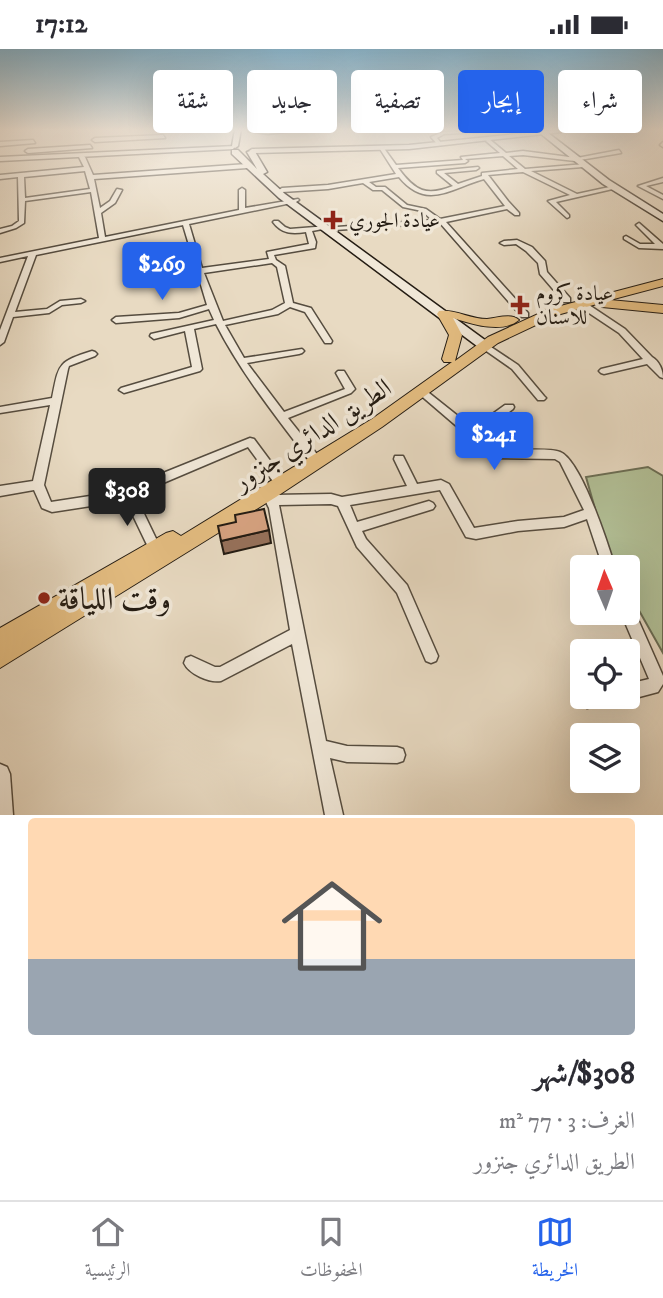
<!DOCTYPE html>
<html lang="ar">
<meta charset="utf-8">
<style>
body{margin:0;font-family:"IM FELL DW Pica",Amiri,serif;background:#f7f7f7;color:#2b2b33;direction:rtl;height:100vh;display:flex;flex-direction:column;font-size:26px;white-space:nowrap}
*{box-sizing:border-box;margin:0}
p{font-size:23px;color:#7c7c81}
.icon{flex:none;width:38px;height:38px;fill:none;stroke:currentColor;stroke-width:2;stroke-linecap:round;stroke-linejoin:round}
.map{position:relative;height:766px;overflow:hidden;direction:ltr}
.details{display:flex;flex-direction:column;background:#fff;flex:1}
.details>*{flex:none}
.hud{position:absolute;left:21px;top:21px;width:621px;height:63px;direction:rtl;display:flex;gap:14px}
.needle{width:46px;rotate:358deg}
.controls{position:absolute;left:570px;top:506px;display:grid;gap:14px}
.controls a{display:grid;place-items:center;width:70px;height:70px;border-radius:7px;background:#fff;box-shadow:0 7px 28px #0002;font-size:35px}
.price{position:absolute;translate:-50% -60px;padding:0 16px;border-radius:7px;background:#2563eb;color:#fff;font-size:23px;line-height:46px;filter:drop-shadow(0 2px 4px #0008)}
.price::after{content:'';position:absolute;left:50%;top:42px;width:21px;height:16px;margin-left:-10px;background:inherit;clip-path:polygon(0 0,100% 0,50% 100%)}
.price.selected{background:#222;color:#fff}
ul{padding:0;list-style:none}
li{display:grid;align-content:center;gap:14px;height:371px;padding:0 28px}
li+li{border-top:2px solid #e1e1e2}
li span{display:grid;place-items:center;height:217px;border-radius:7px;color:#555}
li>.icon{margin-inline-start:auto}
span .icon{width:126px;height:126px;fill:#fffc;stroke-width:1}
li b{font-size:30px}
.pill{padding:0 24px;border-radius:7px;background:#fff;box-shadow:0 7px 28px #0002;font-size:24px;line-height:63px}
.pill.selected{background:#2563eb;color:#fff}
.status{display:flex;justify-content:space-between;align-items:center;height:49px;padding:0 35px;background:#fff;direction:ltr}
.status svg{height:19px;fill:currentColor}
.tabs{display:flex;justify-content:space-around;align-items:center;height:98px;border-top:2px solid #e1e1e2;background:#fff;font-size:19px;color:#7c7c81}
.tabs a{display:grid;justify-items:center;gap:4px}
.tabs .selected{color:#2563eb}
.map>svg:first-child{display:block}
</style>
<div class="status"><b>17:12</b><svg viewBox="0 0 49 12"><path d="M0 12V9h3v3zM5 12V6h3v6zM10 12V3h3v9zM15 12V0h3v12zM26 1h20v11H26zM47 4h2v5h-2z"/></svg></div>
<div class="map">
<svg width="663" height="766" viewBox="0 0 663 766">
<rect width="100%" height="100%" fill="#e8dac2"/>
<filter id="stains"><feTurbulence type="fractalNoise" baseFrequency=".00286" numOctaves="4"/><feColorMatrix values="0 0 0 0 .2 0 0 0 0 .09 0 0 0 0 .02 0 0 0 .5 -.17"/></filter>
<radialGradient id="worn" r=".72"><stop offset=".6" stop-color="#630" stop-opacity="0"/><stop offset="1" stop-color="#630" stop-opacity=".3"/></radialGradient>
<path fill="#b2c097" stroke="#6b6e55" stroke-width="2" d="M 648,418 L 663,427 L 663,604 L 628,542 L 628,518 L 615,518 L 609,509 L 586,428 Z"/>
<g fill="none" stroke-linecap="round" stroke-linejoin="round">
<g stroke="#554c3f" stroke-width="3">
<g id="minor">
<path d="M 218,80 L 198,82 L 196,81 L 196,80 Z"/>
<path d="M 288,80 L 309,80 L 268,85 L 248,82 L 250,81 L 268,83 Z"/>
<path d="M 477,81 L 479,83 L 444,85 L 437,89 L 441,94 L 438,96 L 431,88 L 443,83 Z"/>
<path d="M 163,86 L 165,89 L 95,93 L 92,91 L 95,89 Z"/>
<path d="M 488,89 L 506,104 L 523,102 L 577,109 L 578,110 L 575,112 L 523,106 L 509,107 L 525,120 L 585,115 L 586,116 L 583,118 L 531,122 L 577,145 L 614,137 L 617,139 L 556,153 L 569,166 L 569,168 L 567,169 L 548,152 L 570,146 L 523,123 L 488,126 L 508,152 L 519,164 L 519,166 L 515,166 L 507,160 L 446,173 L 528,264 L 528,268 L 522,268 L 440,174 L 335,181 L 335,179 L 337,178 L 432,171 L 422,162 L 403,158 L 382,141 L 373,141 L 363,134 L 328,140 L 282,143 L 279,141 L 282,139 L 328,136 L 396,125 L 380,100 L 383,98 L 396,116 L 463,111 L 461,108 L 500,104 L 486,92 ZM 503,107 L 518,120 L 482,124 L 482,127 L 458,135 L 444,124 L 476,121 L 479,119 L 478,118 L 437,122 L 437,124 L 453,137 C 426,148 415,142 398,119 L 465,114 L 468,112 L 465,110 ZM 399,128 C 427,162 451,139 484,130 L 505,157 L 440,170 L 426,160 L 407,156 L 385,138 L 376,138 L 369,133 Z"/>
<path d="M 33,91 L 35,94 L 0,97 L 0,93 Z"/>
<path d="M 663,93 L 663,98 L 660,96 Z"/>
<path d="M 90,96 L 92,99 L 28,104 L 25,102 L 28,100 Z"/>
<path d="M 619,101 L 621,104 L 580,111 L 577,109 Z"/>
<path d="M 82,106 L 85,108 L 93,126 L 247,115 L 250,117 L 247,119 L 94,130 L 100,159 L 110,152 L 117,140 L 122,141 L 115,154 L 101,164 L 105,188 L 239,161 L 239,141 L 242,139 L 245,141 L 245,159 L 298,150 L 299,151 L 296,153 L 189,175 L 202,219 L 269,210 L 267,203 L 309,195 L 306,183 C 292,185 282,185 273,173 L 274,172 L 278,172 L 285,178 L 290,180 L 328,177 L 328,179 L 312,182 L 316,193 L 315,199 L 274,206 L 276,211 L 285,217 L 293,254 L 311,259 L 332,292 L 331,294 L 325,294 L 305,263 L 290,258 L 278,265 L 225,276 L 244,309 L 302,300 L 304,302 L 302,304 L 299,305 L 247,314 L 284,363 L 345,340 L 336,324 L 338,322 L 344,322 L 355,340 L 351,344 L 288,369 L 316,404 L 317,407 L 316,410 L 308,410 C 275,366 241,324 216,275 L 194,280 L 202,320 L 200,322 L 124,344 L 119,341 L 121,339 L 192,318 L 185,282 L 154,290 L 150,287 L 151,285 L 214,271 L 209,260 L 179,269 L 116,274 L 112,271 L 116,268 L 179,264 L 207,256 L 183,176 L 36,206 L 15,263 L 47,260 L 60,252 L 81,250 L 85,252 L 81,254 L 62,256 L 49,264 L 13,268 L 4,293 L 0,296 L 0,281 L 28,207 L 0,213 L 0,209 L 99,189 L 91,143 L 25,152 L 24,174 L 16,179 L 0,184 L 0,180 L 12,177 L 19,172 L 18,128 L 0,130 L 0,126 L 84,118 L 79,108 ZM 85,122 L 90,140 L 25,149 L 24,128 ZM 272,214 L 277,218 L 285,254 L 272,261 L 223,272 L 204,224 Z"/>
<path d="M 663,129 L 663,133 L 646,137 L 663,146 L 663,150 L 638,137 Z"/>
<path d="M 639,174 L 663,195 L 663,200 L 639,199 L 624,190 L 624,188 L 626,187 L 640,195 L 655,195 L 636,176 Z"/>
<path d="M 517,191 L 532,198 L 545,212 L 547,223 L 570,249 L 570,253 L 564,253 L 540,225 L 538,214 L 526,202 L 516,195 L 504,196 L 500,194 L 504,192 Z"/>
<path d="M 577,252 L 583,252 L 625,280 L 652,308 C 659,312 663,321 663,329 L 660,328 L 647,315 L 604,325 L 601,324 L 599,322 L 601,320 L 643,310 L 619,284 L 577,256 Z"/>
<path d="M 485,294 L 518,316 L 544,347 L 546,349 L 544,351 L 538,351 L 512,320 L 482,299 L 481,297 Z"/>
<path d="M 92,302 L 95,303 L 97,305 L 95,307 L 69,317 L 68,320 L 44,436 L 51,453 L 116,443 L 250,389 L 254,390 L 280,425 L 282,428 L 280,431 L 272,431 L 248,398 L 135,446 L 161,500 L 159,504 L 155,505 L 151,504 L 125,450 L 117,453 L 52,463 L 42,459 L 34,441 L 0,447 L 0,437 L 33,432 L 50,356 L 0,364 L 0,358 L 52,349 C 59,315 57,313 92,302 Z"/>
<path d="M 421,339 L 424,340 L 473,379 L 505,356 L 513,356 L 514,358 L 513,360 L 480,385 L 496,402 C 511,402 547,398 560,403 C 581,411 608,495 615,518 L 603,518 L 587,470 L 564,478 L 518,482 L 476,490 L 466,488 L 440,441 L 350,456 L 357,473 L 429,452 L 433,454 L 435,457 L 433,460 L 362,482 L 366,490 L 407,536 L 438,607 L 436,612 L 431,614 L 426,612 L 397,544 L 357,498 L 338,457 L 331,455 L 279,456 L 326,692 L 347,697 L 397,698 L 403,700 L 405,706 L 403,712 L 397,714 L 347,713 L 330,709 L 343,766 L 325,766 L 292,595 L 221,632 C 209,634 189,625 184,614 L 186,609 L 191,607 L 215,618 L 220,618 L 290,581 L 269,459 L 263,447 L 265,444 L 269,442 L 274,446 L 331,445 L 342,448 L 407,437 L 394,410 L 395,407 L 403,407 L 417,435 L 441,431 L 449,435 L 474,479 L 518,472 L 564,468 L 584,461 L 560,413 L 555,410 L 489,409 L 474,392 L 418,344 L 416,342 L 418,340 Z"/>
<path d="M 628,558 L 633,559 L 663,627 L 663,635 L 658,643 L 628,651 L 622,648 L 628,648 L 628,635 L 649,630 L 621,564 L 628,564 Z"/>
<path d="M 583,645 L 583,648 L 612,648 L 609,653 L 587,659 L 582,656 L 579,651 Z"/>
</g>
</g>
<g stroke="#554c3f" stroke-width="3">
<g id="tertiary">
<path d="M 565,80 L 589,80 L 409,100 L 252,104 L 249,102 L 252,100 L 409,96 Z"/>
<path d="M 235,97 L 233,100 L 0,112 L 0,108 Z"/>
<path d="M 0,715 L 7,718 L 10,725 L 13,766 L 0,766 Z"/>
</g>
</g>
<g stroke="#241c13" stroke-width="3">
<g id="secondary">
<path d="M 235,80 L 241,80 L 238,97 L 235,99 L 232,97 Z"/>
<path d="M 535,80 L 543,80 L 609,131 L 663,165 L 663,172 L 603,135 Z"/>
<path d="M 232,101 L 238,101 L 257,120 L 247,103 L 254,101 L 267,123 L 263,125 L 285,145 L 489,294 L 489,300 L 481,300 L 279,149 L 232,105 Z"/>
</g>
</g>
<g stroke="#241c13" stroke-width="2">
<path id="primary" d="M 663,230 L 663,237 L 610,251 L 663,256 L 663,264 L 602,258 L 597,255 L 557,266 L 498,294 L 382,378 L 276,448 L 0,619 L 0,579 L 166,484 L 173,482 L 181,487 L 372,370 L 452,313 L 444,313 L 442,310 L 449,286 L 437,265 L 439,262 C 455,260 470,270 487,270 C 498,269 511,264 519,271 C 502,285 472,275 453,269 L 462,286 L 455,312 L 488,288 L 549,260 Z"/>
</g>
<use href="#minor" fill="#f0e7d7" fill-rule="evenodd"/>
<use href="#tertiary" fill="#f0e7d7" fill-rule="evenodd"/>
<use href="#secondary" fill="#f0e7d7" fill-rule="evenodd"/>
<use href="#primary" fill="#e4bd81" fill-rule="evenodd"/>
</g>
<path fill="#96715a" stroke="#241c13" stroke-width="2" d="M 269,481 L 271,494 L 224,505 L 221,492 Z"/>
<path fill="#d6a280" stroke="#241c13" stroke-width="2" d="M 264,460 L 269,481 L 221,492 L 218,477 L 236,473 L 235,466 Z"/>
<linearGradient id="sky" x2="0" y2="1"><stop stop-color="#87b7d2"/><stop offset="0.43" stop-color="#f5eee4"/><stop offset="1" stop-color="#f5eee4" stop-opacity="0"/></linearGradient>
<rect width="663" height="188" fill="url(#sky)"/>
<g fill="#8f2418" stroke="#f0e7d7" stroke-width="2.5">
<path d="M329.5 160.5h7v7h7v7h-7v7h-7v-7h-7v-7h7z"/>
<path d="M516.5 245.5h7v7h7v7h-7v7h-7v-7h-7v-7h7z"/>
<circle cx="44" cy="549" r="7"/>
</g>
<g text-anchor="middle" stroke-width="7" stroke-linejoin="round" paint-order="stroke">
<g font-size="21" fill="#241c13" stroke="#f0e7d7" text-anchor="start">
<text x="349" y="178">عيادة الجوري</text>
<text x="536" y="251">عيادة كروم<tspan x="536" dy="24">للاسنان</tspan></text>
</g>
<g font-size="26" fill="#241c13" stroke="#f0e7d7">
<text transform="translate(312 385) rotate(-33)" y="9">الطريق الدائري جنزور</text>
</g>
<g font-size="32" fill="#241c13" stroke="#f0e7d7" text-anchor="start">
<text x="58" y="560">وقت اللياقة</text>
</g>
</g>
<rect width="100%" height="100%" filter="url(#stains)"/>
<rect width="100%" height="100%" fill="url(#worn)"/>
</svg>
<div class="controls">
<a><svg class="needle" viewBox="-14 -14 28 28"><path d="M0-13l5 13h-10z" fill="#e53935"/><path d="M0 13l5-13h-10z" fill="#7c7c81"/></svg></a>
<a><svg class="icon" aria-label="locate" viewBox="0 0 24 24"><circle cx="12" cy="12" r="6"/><path d="M12 2v4M12 18v4M2 12h4M18 12h4"/></svg></a>
<a><svg class="icon" aria-label="layers" viewBox="0 0 24 24"><path d="M12 4l9 5-9 5-9-5zM3 14l9 5 9-5"/></svg></a>
</div>
<b class="price" style="left:162px;top:253px">$269</b>
<b class="price" style="left:494px;top:423px">$241</b>
<b class="price selected" style="left:127px;top:479px">$308</b>
<div class="hud">
<a class="pill">شراء</a>
<a class="pill selected">إيجار</a>
<a class="pill">تصفية</a>
<a class="pill">جديد</a>
<a class="pill">شقة</a>
</div>
</div>
<section class="details">
<ul>
<li><span style="background:linear-gradient(#ffd9b3 65%,#9aa5b1 0)"><svg class="icon" aria-label="home" viewBox="0 0 24 24"><path d="M3 11l9-7 9 7M6 9v11h12V9"/></svg></span><div><b>$308/شهر</b><p>الغرف: 3 · 77 m²</p><p>الطريق الدائري جنزور</p></div></li>
</ul>
</section>
<nav class="tabs">
<a class="selected"><svg class="icon" aria-label="map" viewBox="0 0 24 24"><path d="M3 6l6-2 6 2 6-2v14l-6 2-6-2-6 2zM9 4v14M15 6v14"/></svg>الخريطة</a>
<a><svg class="icon" aria-label="saved" viewBox="0 0 24 24"><path d="M7 4h10v16l-5-4-5 4z"/></svg>المحفوظات</a>
<a><svg class="icon" aria-label="home" viewBox="0 0 24 24"><path d="M3 11l9-7 9 7M6 9v11h12V9"/></svg>الرئيسية</a>
</nav>
